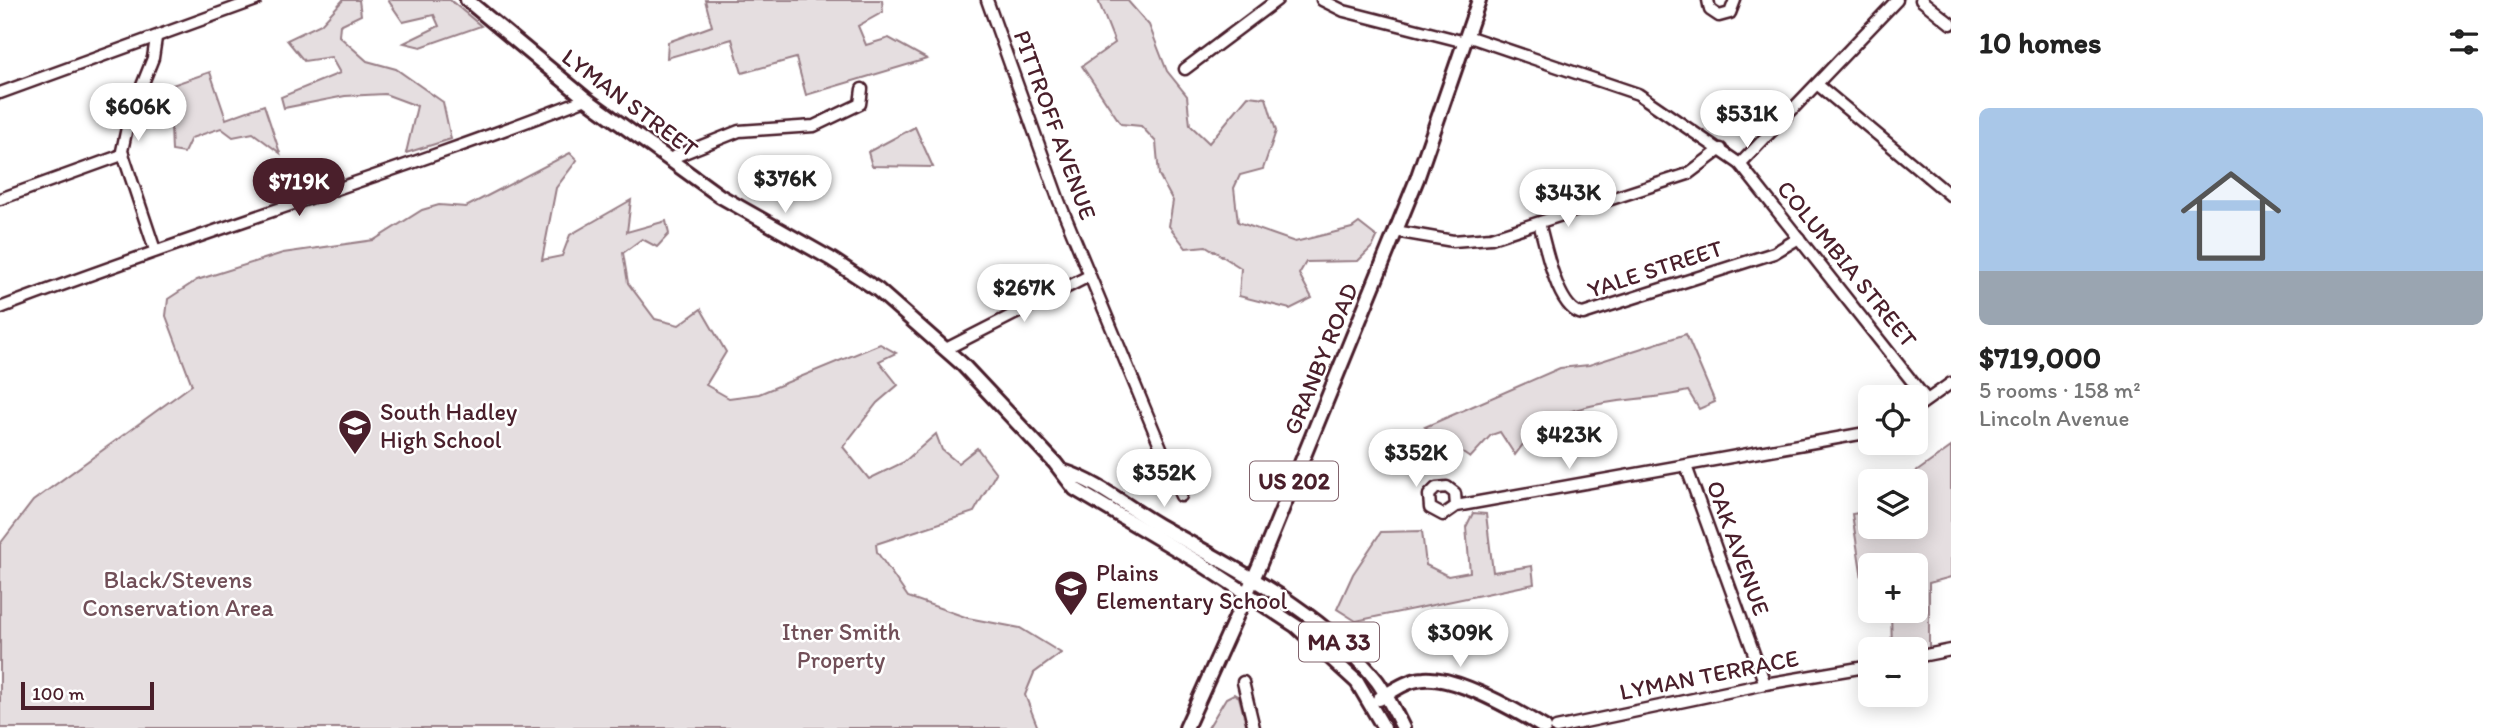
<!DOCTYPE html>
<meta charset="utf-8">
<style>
body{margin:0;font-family:Itim,sans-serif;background:#f2f2f2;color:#222;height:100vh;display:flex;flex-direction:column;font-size:26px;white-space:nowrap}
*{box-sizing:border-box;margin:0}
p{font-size:23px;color:#767676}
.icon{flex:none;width:38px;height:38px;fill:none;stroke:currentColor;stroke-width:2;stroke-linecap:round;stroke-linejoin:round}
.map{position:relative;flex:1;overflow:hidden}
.side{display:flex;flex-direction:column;background:#fff;width:560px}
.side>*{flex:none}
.buttons{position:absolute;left:1858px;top:385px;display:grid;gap:14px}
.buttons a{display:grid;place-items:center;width:70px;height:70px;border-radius:10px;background:#fff;box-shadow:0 4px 18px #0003;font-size:35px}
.scale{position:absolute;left:21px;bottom:18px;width:133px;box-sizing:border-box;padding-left:7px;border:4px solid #4a1f2b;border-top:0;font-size:19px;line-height:24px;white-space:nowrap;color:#4a1f2b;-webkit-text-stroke:5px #fff;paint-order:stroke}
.price{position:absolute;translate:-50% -60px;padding:0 16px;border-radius:24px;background:#fff;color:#222;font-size:23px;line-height:46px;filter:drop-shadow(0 2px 4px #0008)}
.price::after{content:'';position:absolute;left:50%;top:42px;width:21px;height:16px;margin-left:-10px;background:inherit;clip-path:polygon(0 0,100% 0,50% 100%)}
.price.current{background:#4a1f2b;color:#fff}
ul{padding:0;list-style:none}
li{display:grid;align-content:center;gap:14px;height:371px;padding:0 28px}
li+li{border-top:2px solid #e0e0e0}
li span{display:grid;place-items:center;height:217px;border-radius:10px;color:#555}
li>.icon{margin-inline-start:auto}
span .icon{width:126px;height:126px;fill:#fffc;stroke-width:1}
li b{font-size:30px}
h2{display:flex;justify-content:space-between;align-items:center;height:84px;padding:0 28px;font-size:30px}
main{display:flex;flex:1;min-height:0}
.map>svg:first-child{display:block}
</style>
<main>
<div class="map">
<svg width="1951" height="728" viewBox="0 0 1951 728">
<rect width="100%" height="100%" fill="#fff"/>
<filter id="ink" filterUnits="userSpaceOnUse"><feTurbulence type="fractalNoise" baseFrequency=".0143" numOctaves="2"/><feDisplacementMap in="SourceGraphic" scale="14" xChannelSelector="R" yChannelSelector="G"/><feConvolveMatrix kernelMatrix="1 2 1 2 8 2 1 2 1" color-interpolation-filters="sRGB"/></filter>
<g filter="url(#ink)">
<g fill="#e5dee0" stroke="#987e86" stroke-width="2">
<path d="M 343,0 L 359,0 L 361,15 L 340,25 L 339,36 L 367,61 L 396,69 L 443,102 L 451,139 L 406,153 L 417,106 L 385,94 L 345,96 L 284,108 L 281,97 L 340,73 L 331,57 L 304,61 L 287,40 L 321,24 Z"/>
<path d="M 388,0 L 450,0 L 481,26 L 421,47 L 404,43 L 439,26 L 434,15 L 403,22 Z"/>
<path d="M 705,0 L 882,0 L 883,12 L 858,26 L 866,45 L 889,38 L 927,59 L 806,95 L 796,58 L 742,73 L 732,39 L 667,58 L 668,42 L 712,26 Z"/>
<path d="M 1098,0 L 1127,0 L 1149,25 L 1167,71 L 1187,96 L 1190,125 L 1209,143 L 1248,96 L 1266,98 L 1276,131 L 1263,169 L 1240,175 L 1234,188 L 1238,222 L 1295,242 L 1352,228 L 1359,223 L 1377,237 L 1373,246 L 1358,261 L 1306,262 L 1299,274 L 1312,298 L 1290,309 L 1239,296 L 1241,268 L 1206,246 L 1186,248 L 1169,226 L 1173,201 L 1159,175 L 1156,142 L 1141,126 L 1121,124 L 1082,66 L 1115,43 Z"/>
<path d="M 210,72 L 226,119 L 264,105 L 280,153 L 253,133 L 233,137 L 221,128 L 191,138 L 184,153 L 172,151 L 171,127 L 182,113 L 172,85 Z"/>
<path d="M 915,127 L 933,167 L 872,166 L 868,152 Z"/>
<path d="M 570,153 L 577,160 L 556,188 L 542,260 L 562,256 L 570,235 L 631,200 L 627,232 L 666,221 L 669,234 L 657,247 L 642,239 L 623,253 L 628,283 L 655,319 L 679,325 L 701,309 L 726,352 L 706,385 L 729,398 L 759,394 L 880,344 L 896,353 L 879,361 L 898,385 L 877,403 L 843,447 L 869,479 L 904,462 L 936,434 L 942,450 L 958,463 L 977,448 L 996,473 L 974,512 L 876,544 L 877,552 L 908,597 L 968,618 L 1020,628 L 1061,653 L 1034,673 L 1025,695 L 1038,728 L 0,728 L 0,544 L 33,501 L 192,385 L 166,316 L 168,299 L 197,280 L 283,253 L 374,240 L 422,210 L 439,205 L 466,207 Z"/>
<path d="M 1686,334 L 1715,402 L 1699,409 L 1688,391 C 1648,401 1608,398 1569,412 L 1570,444 L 1547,435 L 1527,439 L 1515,455 L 1500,432 L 1491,435 L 1470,458 L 1425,427 L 1560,368 L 1589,365 Z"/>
<path d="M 1951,447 L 1951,577 L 1929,583 L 1929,648 L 1892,649 L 1891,611 L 1916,611 L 1916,565 L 1871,565 L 1871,578 L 1862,578 L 1852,514 L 1871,511 L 1871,527 L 1916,527 L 1916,495 L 1925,492 L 1916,472 Z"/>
<path d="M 1473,513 L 1486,514 L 1493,572 L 1532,566 L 1534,584 L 1356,621 L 1337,609 L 1353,574 L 1381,532 L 1422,531 L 1426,565 L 1448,576 L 1470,572 L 1466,527 Z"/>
<path d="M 1234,694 L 1239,697 L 1247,728 L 1208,728 L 1226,698 Z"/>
</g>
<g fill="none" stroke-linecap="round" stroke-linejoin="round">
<g stroke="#4a1f2b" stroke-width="15">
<g id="minor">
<path d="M 987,0 L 1059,201 L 1181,496"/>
<path d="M 1322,0 L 1344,11 L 1465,42"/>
<path d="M 1708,0 L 1710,10 L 1719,16 L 1730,13 L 1735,0"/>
<path d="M 1921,0 L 1951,24"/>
<path d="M 1467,36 L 1638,94 L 1740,164 L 1926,399"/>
<path d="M 1185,69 L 1277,0"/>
<path d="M 1818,85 L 1951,196"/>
<path d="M 0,93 L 256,0"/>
<path d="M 669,159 L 739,131 L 814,126 L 860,104 L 862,89"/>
<path d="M 1740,164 L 1897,0"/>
<path d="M 0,199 L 122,155"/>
<path d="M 1539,223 C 1546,246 1557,311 1583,314 L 1774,253 L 1799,238"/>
<path d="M 1395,231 L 1453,241 L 1491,238 L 1688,174 L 1721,149"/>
<path d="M 155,250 L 122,151 L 129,118 L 153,58 L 156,38"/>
<path d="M 0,308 C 194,234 393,174 586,99"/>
<path d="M 946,349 L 1089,276"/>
<path d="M 1916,408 L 1951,383"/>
<path d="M 1686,466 L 1765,684"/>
<path d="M 1456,506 L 1455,493 L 1447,487 L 1436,488 L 1429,495 L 1430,508 L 1443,515 L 1456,506 L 1871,432"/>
<path d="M 1916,657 L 1951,650"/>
<path d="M 1243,682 L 1254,728"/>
<path d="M 1556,728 L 1765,684 L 1871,666"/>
</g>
</g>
<g stroke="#4a1f2b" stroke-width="18">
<g id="major">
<path d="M 467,0 L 586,99 L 720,196 L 831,259 L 878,290 L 962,364 L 1055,463 L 1075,489 L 1200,563 L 1296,626 L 1357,682 L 1384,728"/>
<path d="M 1063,471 C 1101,483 1130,510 1165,529 C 1239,571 1323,612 1377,681 C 1387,695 1395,712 1403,728"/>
<path d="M 1379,699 C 1393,691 1407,680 1424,679 C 1456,676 1517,711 1545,728"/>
<path d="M 1186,728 L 1259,566 L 1417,179 L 1479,0"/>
</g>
</g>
<use href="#minor" stroke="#fff" stroke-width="10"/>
<use href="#major" stroke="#fff" stroke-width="12"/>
</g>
</g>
<defs>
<g id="school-pin" transform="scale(1.75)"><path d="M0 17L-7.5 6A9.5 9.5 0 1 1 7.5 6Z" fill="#4a1f2b" stroke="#fff"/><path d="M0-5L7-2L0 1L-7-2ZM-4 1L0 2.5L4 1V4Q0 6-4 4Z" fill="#fff"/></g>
</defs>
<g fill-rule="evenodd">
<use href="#school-pin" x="355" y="426"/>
<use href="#school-pin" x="1071" y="587"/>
</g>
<g text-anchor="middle" stroke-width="5" stroke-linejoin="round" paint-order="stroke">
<g fill="#fff" stroke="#80626b" stroke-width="2">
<rect x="1250" y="461.5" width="88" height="39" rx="5"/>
<rect x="1299" y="622.5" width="80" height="39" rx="5"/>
</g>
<g font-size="23" font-weight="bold" fill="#4a1f2b">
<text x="1294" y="489">US 202</text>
<text x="1339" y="650">MA 33</text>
</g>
<g font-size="24" fill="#4a1f2b" stroke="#fff">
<text transform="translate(630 103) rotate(37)" y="8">LYMAN STREET</text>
<text transform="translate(1055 125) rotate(70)" y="8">PITTROFF AVENUE</text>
<text transform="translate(1847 264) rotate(51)" y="8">COLUMBIA STREET</text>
<text transform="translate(1655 269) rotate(-18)" y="8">YALE STREET</text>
<text transform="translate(1321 359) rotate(-68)" y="8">GRANBY ROAD</text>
<text transform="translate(1738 548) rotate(70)" y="8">OAK AVENUE</text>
<text transform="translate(1709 675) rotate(-11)" y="8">LYMAN TERRACE</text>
</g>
<g font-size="24" fill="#4a1f2b" stroke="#fff" text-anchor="start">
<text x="380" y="420">South Hadley<tspan x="380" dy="28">High School</tspan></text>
<text x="1096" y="581">Plains<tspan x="1096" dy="28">Elementary School</tspan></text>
</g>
<g font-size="24" fill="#714f58" stroke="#fff">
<text x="178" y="588">Black/Stevens<tspan x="178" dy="28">Conservation Area</tspan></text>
<text x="841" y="640">Itner Smith<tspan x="841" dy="28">Property</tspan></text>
</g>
</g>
</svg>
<div class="buttons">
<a><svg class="icon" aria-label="locate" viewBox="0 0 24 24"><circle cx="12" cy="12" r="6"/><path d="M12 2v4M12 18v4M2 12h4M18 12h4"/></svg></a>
<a><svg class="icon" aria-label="layers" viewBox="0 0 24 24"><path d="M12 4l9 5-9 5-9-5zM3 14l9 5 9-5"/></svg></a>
<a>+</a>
<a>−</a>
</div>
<div class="scale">100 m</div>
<b class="price" style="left:138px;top:143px">$606K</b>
<b class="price" style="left:1747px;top:150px">$531K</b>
<b class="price" style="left:785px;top:215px">$376K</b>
<b class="price current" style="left:299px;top:218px">$719K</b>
<b class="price" style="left:1568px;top:229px">$343K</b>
<b class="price" style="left:1024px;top:324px">$267K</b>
<b class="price" style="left:1569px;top:471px">$423K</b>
<b class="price" style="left:1416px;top:489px">$352K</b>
<b class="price" style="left:1164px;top:509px">$352K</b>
<b class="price" style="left:1460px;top:669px">$309K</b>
</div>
<section class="side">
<h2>10 homes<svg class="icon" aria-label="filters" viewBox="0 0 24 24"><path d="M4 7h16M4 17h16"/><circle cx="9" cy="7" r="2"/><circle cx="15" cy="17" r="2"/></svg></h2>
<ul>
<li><span style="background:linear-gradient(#a9c7e8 75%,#9aa5b1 0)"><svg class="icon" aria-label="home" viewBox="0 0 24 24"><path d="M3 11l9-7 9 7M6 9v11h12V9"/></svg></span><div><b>$719,000</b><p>5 rooms · 158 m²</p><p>Lincoln Avenue</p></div></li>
</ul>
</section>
</main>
